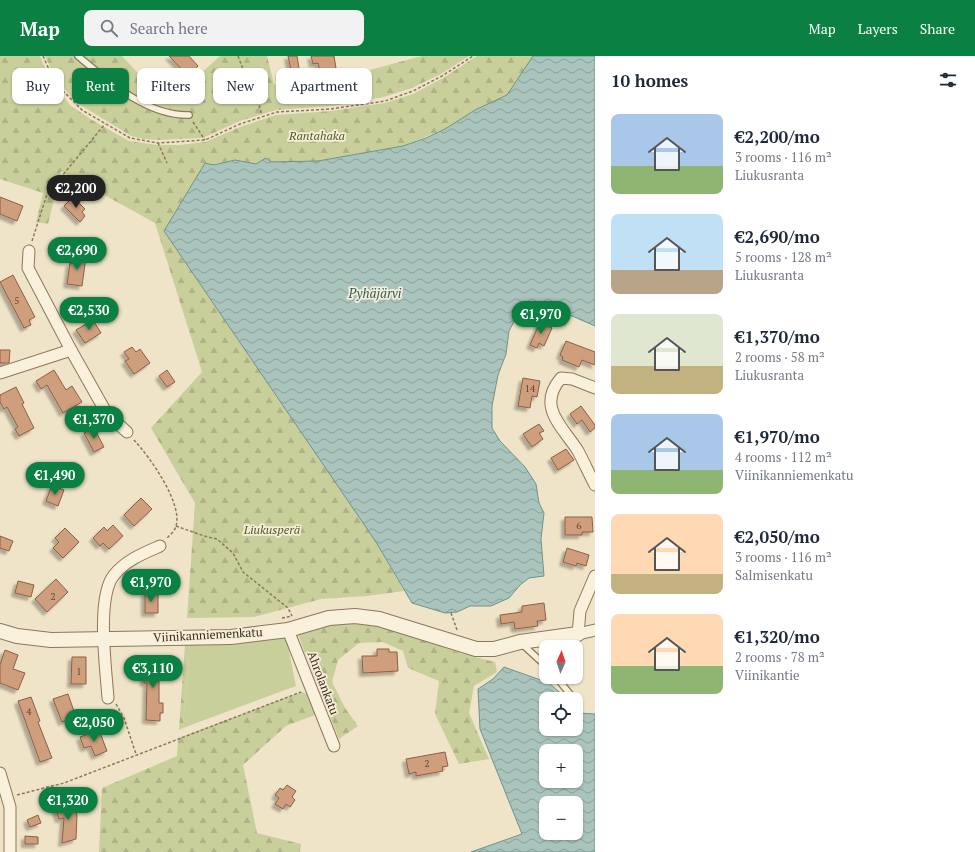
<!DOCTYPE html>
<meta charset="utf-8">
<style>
body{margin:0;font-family:"PT Serif",serif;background:#f2f2f3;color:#1f2937;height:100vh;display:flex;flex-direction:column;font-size:15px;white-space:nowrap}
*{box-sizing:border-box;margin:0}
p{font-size:13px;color:#747a83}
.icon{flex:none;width:22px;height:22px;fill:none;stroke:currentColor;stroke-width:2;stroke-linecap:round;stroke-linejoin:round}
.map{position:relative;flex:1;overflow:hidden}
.drawer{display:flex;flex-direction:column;background:#fff;width:380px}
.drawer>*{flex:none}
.hud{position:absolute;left:12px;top:12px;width:380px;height:36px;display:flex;gap:8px}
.needle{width:26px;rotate:3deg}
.buttons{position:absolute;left:539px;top:584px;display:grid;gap:8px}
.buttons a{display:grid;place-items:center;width:44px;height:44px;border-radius:8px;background:#fff;box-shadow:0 1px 3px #0004;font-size:20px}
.price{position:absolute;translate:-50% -34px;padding:0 9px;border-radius:14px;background:#0b8043;color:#fff;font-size:13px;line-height:26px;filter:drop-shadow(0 1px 2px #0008)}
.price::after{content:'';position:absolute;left:50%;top:24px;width:12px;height:9px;margin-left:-6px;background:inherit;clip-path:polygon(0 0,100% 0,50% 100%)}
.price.selected{background:#222;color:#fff}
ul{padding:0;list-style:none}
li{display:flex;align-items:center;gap:12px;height:100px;padding:0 16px}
li span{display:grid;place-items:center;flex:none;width:112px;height:80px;border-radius:8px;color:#555}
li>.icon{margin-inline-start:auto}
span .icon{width:48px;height:48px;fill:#fffc;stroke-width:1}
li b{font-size:17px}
h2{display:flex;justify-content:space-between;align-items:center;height:48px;padding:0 16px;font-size:17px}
.chip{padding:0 14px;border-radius:8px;background:#fff;box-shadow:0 1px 3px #0004;font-size:14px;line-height:36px}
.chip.selected{background:#0b8043;color:#fff}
header{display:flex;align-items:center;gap:24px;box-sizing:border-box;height:56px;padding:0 20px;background:#0b8043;color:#fff}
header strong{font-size:19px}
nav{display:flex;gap:22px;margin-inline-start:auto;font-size:14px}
.search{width:280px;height:36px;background:#f2f2f3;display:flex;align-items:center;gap:10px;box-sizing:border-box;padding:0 14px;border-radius:8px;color:#747a83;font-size:15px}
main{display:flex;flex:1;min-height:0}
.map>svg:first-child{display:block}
</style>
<header>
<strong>Map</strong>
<div class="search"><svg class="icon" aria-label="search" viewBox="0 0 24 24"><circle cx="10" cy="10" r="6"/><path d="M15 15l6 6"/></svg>Search here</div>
<nav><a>Map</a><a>Layers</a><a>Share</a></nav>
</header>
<main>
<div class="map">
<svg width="595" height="796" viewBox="0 0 595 796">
<defs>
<pattern id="forest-firs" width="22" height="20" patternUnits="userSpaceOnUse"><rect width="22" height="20" fill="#c9cf9b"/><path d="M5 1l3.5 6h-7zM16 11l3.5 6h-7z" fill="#aeb285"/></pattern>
<pattern id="water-waves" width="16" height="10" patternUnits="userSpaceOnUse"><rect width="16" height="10" fill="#a9c4bc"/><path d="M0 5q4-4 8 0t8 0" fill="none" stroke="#8ba098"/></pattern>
<filter id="shadow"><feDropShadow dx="-3.5" dy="3.5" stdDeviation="1" flood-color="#0004"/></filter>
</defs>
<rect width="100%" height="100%" fill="#f0e4c8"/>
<path fill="#c9cf9b" d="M 286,580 L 296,630 L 183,672 L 190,587 Z"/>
<g fill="url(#forest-firs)">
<path d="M 0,0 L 40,0 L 49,20 L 59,35 L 70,49 L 92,64 L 129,85 L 157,89 L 179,89 L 205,86 L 240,71 L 276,59 L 331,55 L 385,47 L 413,38 L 443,22 L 477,0 L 533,0 L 507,39 L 475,54 L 445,73 L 403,90 L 318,105 L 256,108 L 235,104 L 214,109 L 205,107 L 376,486 L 404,535 L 367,540 L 321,543 L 254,561 L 187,562 L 195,447 L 151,372 L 202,316 L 155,167 L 61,115 L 48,168 L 36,166 L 43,137 L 0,123 Z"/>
<path d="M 45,0 C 53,0 64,0 72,0 C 79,1 95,17 101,22 C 125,43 159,62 192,61 L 192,58 L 174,56 L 133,38 L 106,21 L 81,0 L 122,0 L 160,41 L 176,40 L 220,0 L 267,0 L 274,28 L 291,35 L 422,0 L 469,0 L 441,18 L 412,32 L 384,41 L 332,50 L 276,54 L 240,65 L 203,82 L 158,84 L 144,83 L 131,80 L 74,45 L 54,19 Z"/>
<path d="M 339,567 L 381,569 L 460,597 L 495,606 L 497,616 L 474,630 L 469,657 L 489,703 L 459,708 L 435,658 L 439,625 L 408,612 L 403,595 L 383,586 L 359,587 L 338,604 L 332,626 L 345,652 L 358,670 L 339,683 L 298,579 Z"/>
<path d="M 190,587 L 183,672 L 179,674 L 185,588 Z"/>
<path d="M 301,636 L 307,638 L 315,659 L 286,670 L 243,709 L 257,777 L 301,788 L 300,796 L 99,796 L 102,732 L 177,700 L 178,682 Z"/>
</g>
<g fill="url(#water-waves)" stroke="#6f938a" fill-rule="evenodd">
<path d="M 533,0 L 595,0 L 595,270 L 554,252 L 537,249 L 520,254 L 509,275 L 506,298 L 498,319 L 492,350 L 492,372 L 500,385 L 525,411 L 536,428 L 539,447 L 544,457 L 541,483 L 544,520 L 529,522 L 520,529 L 509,542 L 491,550 L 470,550 L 457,556 L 445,557 L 412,547 L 376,486 L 164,175 L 205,107 L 214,109 L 235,104 L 256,108 L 266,102 L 271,106 L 318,105 L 403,90 L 426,82 L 445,73 L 475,54 L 507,39 Z"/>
<path d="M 504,611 L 549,627 L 567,643 L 546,643 L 546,673 L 576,673 L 576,654 L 578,657 L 595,658 L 595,796 L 471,796 L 522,778 L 480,673 L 478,633 L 493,623 ZM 546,695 L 576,695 L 576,725 L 546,725 ZM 546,747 L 576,747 L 576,777 L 546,777 Z"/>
</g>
<g fill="#cf9f7d" stroke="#8d5f41" filter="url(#shadow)">
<path d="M 169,0 L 189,0 L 198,10 L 188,20 Z"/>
<path d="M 288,0 L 297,0 L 299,12 L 291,14 Z"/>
<path d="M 311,0 L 334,0 L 336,12 L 320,15 L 318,7 L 313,8 Z"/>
<path d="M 0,141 L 23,150 L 17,165 L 0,158 Z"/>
<path d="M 73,141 L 85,153 L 82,156 L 85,160 L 80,166 L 64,150 Z"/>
<path d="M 75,199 L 86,201 L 82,230 L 67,228 L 70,207 L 74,207 Z"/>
<path d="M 13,219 L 35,261 L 29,264 L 31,269 L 24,272 L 0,226 Z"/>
<path d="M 93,264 L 101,277 L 85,287 L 76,274 Z"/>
<path d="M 540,266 L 552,272 L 544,290 L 539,287 L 537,292 L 530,289 Z"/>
<path d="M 566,285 L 595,296 L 595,309 L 582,304 L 579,311 L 562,304 L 563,301 L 560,299 Z"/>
<path d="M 132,291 L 136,296 L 140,293 L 150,307 L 134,318 L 125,305 L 129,303 L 124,296 Z"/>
<path d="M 0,294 L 10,294 L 9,307 L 0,307 Z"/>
<path d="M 54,314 L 66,334 L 72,330 L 82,346 L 63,357 L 47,329 L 41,333 L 36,325 Z"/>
<path d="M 167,314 L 175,326 L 167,331 L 159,320 Z"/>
<path d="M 523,322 L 540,325 L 537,341 L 532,340 L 530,352 L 518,350 Z"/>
<path d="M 16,331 L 24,347 L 22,348 L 34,372 L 19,380 L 15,373 L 18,371 L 7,351 L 4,353 L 0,346 L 0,339 Z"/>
<path d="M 581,350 L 595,369 L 595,372 L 590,376 L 582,364 L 577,368 L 570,358 Z"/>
<path d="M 539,368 L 544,375 L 539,377 L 543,383 L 532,391 L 523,378 Z"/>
<path d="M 94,372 L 104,391 L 94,396 L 84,377 Z"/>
<path d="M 566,393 L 574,404 L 558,414 L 551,402 Z"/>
<path d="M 52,429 L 64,434 L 58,450 L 46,445 Z"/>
<path d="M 141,442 L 152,453 L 134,470 L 124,459 Z"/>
<path d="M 565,461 L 592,461 L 593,476 L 582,476 L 582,479 L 565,479 Z"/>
<path d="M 113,469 L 123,480 L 109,493 L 103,487 L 100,490 L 93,482 L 104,471 L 107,475 Z"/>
<path d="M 65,472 L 79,486 L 63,502 L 53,492 L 59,486 L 55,482 Z"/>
<path d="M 0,480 L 13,485 L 9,495 L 0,492 Z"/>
<path d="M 567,492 L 589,499 L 586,510 L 577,507 L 576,510 L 563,506 Z"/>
<path d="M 56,523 L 68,536 L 47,556 L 35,543 Z"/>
<path d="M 18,525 L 34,529 L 31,541 L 15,537 Z"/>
<path d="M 145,536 L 158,537 L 158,557 L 145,557 Z"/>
<path d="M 544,547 L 546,564 L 537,565 L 538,570 L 515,573 L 514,566 L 501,568 L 500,559 L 522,556 L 522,550 Z"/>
<path d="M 377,593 L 389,593 L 389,596 L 397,596 L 398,615 L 363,617 L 362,600 L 377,600 Z"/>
<path d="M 5,594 L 18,599 L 13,613 L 25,617 L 18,634 L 0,627 L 0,609 Z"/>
<path d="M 72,601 L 86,601 L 86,628 L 71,628 Z"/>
<path d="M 144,601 L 159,601 L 159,647 L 163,647 L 163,657 L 160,657 L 160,665 L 146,664 L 147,627 L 144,627 Z"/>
<path d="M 68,638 L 76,661 L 62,666 L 53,643 Z"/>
<path d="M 31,641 L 40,665 L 38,666 L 52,702 L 40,706 L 18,645 Z"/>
<path d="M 99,674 L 107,695 L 95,700 L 91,690 L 84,692 L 80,681 Z"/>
<path d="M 445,696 L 448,710 L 442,711 L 443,715 L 416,720 L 416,716 L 409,718 L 406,703 Z"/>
<path d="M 287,729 L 296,735 L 292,741 L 295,744 L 290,751 L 286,748 L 283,753 L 275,748 L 279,742 L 275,739 L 280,732 L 283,734 Z"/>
<path d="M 71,746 L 77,759 L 76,783 L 62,787 L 64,762 L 59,763 L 55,752 Z"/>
<path d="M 38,759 L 41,767 L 30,771 L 27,764 Z"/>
<path d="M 25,780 L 38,781 L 38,788 L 25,788 Z"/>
</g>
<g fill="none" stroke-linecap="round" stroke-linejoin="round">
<g stroke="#8d765c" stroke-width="8">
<g id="service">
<path d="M 78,0 C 108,25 147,60 189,59"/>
<path d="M 522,588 L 546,610"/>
<path d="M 556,621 L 570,638"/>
</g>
</g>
<g stroke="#8d765c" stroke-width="13">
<g id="minor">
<path d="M 29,195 L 28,212 L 71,294 L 107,358 L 127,376"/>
<path d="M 0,317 L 71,294"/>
<path d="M 595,332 L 572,323 L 561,322 C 536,351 563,371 578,395 C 584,406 589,418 595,429"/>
<path d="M 595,520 L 580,555 L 578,578 L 595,574"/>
<path d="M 288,574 L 334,690"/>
<path d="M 108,642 C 106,613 96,541 114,519 C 126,504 144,497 160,490"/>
<path d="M 0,717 L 10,751 L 10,796"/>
</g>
</g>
<g stroke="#8d765c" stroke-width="16">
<path id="tertiary" d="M 0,575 L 17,580 L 51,584 L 231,581 L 288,574 L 329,562 L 355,560 L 379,563 L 476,593 L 494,593 L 520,586 L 578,578"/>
</g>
<g stroke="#8d765c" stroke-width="1.5" stroke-dasharray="3 2" stroke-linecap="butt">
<path d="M 43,0 L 52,20 L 62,34 L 82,54 L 130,82 L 158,87 L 205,84 L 240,68 L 277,56 L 331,53 L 385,45 L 413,35 L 442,20 L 473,0"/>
<path d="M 238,0 L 245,18 L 251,22 L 262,59"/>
<path d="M 193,66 L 205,84"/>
<path d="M 158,87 L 167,107"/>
<path d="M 32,185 L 47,138 L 105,68"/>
<path d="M 134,384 C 149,400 183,447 176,470 C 175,475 170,479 167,482"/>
<path d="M 176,470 L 204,480 L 217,483 L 233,497 L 243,516 L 288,552 L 292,560"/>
<path d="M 451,557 L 457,574"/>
<path d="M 282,562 L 292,560"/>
<path d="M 116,648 L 124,662 L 136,698"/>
<path d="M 576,649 L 582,661"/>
<path d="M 17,739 L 64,727 L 301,636"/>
</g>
<use href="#service" stroke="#faf1dc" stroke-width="5.5"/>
<use href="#minor" stroke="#faf1dc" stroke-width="11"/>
<use href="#tertiary" stroke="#faf1dc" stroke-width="14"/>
</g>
<g text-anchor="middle" stroke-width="3.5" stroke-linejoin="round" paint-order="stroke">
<g font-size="10" fill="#624a37">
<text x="17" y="248">5</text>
<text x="530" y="336">14</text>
<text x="579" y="473">6</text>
<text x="53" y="544">2</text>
<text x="79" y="619">1</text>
<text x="29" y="659">4</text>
<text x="427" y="711">2</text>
</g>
<g font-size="12" font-style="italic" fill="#4d5a26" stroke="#f7eed8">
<text x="317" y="84">Rantahaka</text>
<text x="272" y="478">Liukusperä</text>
</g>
<g font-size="12" fill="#3d2e20" stroke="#f7eed8">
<text transform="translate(208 579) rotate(-3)" y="4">Viinikanniemenkatu</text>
<text transform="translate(323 627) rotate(69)" y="4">Ahrolankatu</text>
</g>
<g font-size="13" font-style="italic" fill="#2f5d5a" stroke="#f7eed8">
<text x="375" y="242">Pyhäjärvi</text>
</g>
</g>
</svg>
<div class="buttons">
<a><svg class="needle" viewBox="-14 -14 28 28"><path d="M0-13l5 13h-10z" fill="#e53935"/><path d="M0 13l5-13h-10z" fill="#747a83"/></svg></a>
<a><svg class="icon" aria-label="locate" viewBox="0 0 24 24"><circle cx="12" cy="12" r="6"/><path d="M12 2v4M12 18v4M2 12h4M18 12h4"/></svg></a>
<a>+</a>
<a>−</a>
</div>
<b class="price selected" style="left:76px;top:153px">€2,200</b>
<b class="price" style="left:77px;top:215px">€2,690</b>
<b class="price" style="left:89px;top:275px">€2,530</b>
<b class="price" style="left:541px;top:279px">€1,970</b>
<b class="price" style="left:94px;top:384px">€1,370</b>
<b class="price" style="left:55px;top:440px">€1,490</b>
<b class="price" style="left:151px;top:547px">€1,970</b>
<b class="price" style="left:153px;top:633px">€3,110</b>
<b class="price" style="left:94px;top:687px">€2,050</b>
<b class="price" style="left:68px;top:765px">€1,320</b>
<div class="hud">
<a class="chip">Buy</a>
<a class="chip selected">Rent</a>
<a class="chip">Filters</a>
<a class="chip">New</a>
<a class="chip">Apartment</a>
</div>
</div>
<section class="drawer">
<h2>10 homes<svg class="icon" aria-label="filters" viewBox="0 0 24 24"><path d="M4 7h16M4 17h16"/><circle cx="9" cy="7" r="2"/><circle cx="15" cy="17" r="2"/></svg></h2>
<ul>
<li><span style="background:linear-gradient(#a9c7e8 65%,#8fb573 0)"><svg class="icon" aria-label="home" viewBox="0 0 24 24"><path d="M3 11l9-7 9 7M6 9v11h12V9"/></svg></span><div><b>€2,200/mo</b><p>3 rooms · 116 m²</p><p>Liukusranta</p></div></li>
<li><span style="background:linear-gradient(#bfe0f5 70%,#b9a48a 0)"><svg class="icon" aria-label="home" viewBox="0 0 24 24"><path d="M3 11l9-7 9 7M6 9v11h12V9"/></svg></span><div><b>€2,690/mo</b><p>5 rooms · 128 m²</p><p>Liukusranta</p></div></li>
<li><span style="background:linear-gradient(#dfe7d0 65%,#c2b280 0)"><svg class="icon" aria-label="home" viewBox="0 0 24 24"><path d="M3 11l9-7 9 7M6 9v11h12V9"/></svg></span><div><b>€1,370/mo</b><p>2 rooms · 58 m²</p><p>Liukusranta</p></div></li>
<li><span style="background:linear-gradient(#a9c7e8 70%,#8fb573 0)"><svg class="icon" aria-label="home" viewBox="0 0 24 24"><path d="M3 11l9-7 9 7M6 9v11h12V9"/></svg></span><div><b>€1,970/mo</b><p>4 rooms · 112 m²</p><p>Viinikanniemenkatu</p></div></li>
<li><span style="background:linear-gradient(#ffd9b3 75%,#c2b280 0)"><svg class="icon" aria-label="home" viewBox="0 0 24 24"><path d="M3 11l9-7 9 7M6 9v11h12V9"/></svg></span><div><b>€2,050/mo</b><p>3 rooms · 116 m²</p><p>Salmisenkatu</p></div></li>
<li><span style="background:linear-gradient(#ffd9b3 65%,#8fb573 0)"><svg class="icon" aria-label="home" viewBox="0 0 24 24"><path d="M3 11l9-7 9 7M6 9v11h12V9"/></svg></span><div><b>€1,320/mo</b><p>2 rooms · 78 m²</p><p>Viinikantie</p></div></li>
</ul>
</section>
</main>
